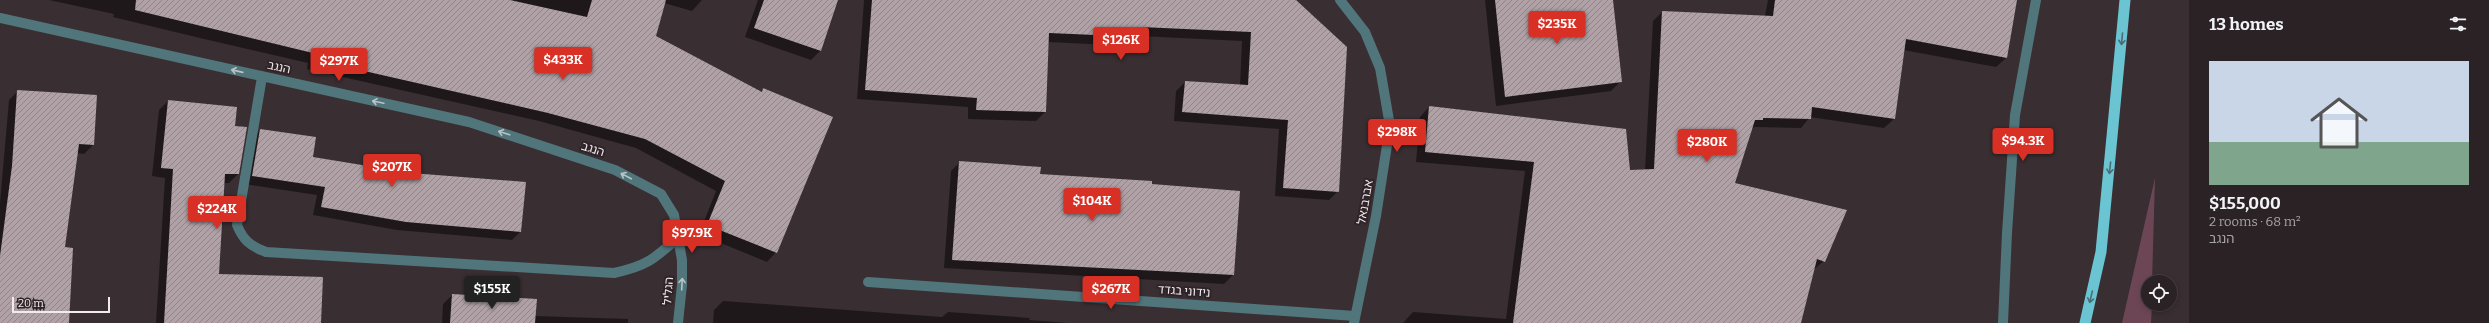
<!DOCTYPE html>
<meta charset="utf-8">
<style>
body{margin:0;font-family:Bitter,"Noto Sans Hebrew",serif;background:#372f32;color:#f1f3f6;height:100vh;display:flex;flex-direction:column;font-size:15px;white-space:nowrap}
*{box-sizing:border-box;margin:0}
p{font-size:13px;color:#a6a4a7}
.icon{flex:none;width:22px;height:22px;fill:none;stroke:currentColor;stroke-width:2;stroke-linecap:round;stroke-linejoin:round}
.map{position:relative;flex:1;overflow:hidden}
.panel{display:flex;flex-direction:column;background:#2b2226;width:300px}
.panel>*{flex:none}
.buttons{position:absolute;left:2141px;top:275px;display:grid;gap:8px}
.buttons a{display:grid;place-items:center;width:36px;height:36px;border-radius:50%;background:#2b2226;box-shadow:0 2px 6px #0003,0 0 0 1px #473f43;font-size:20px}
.scale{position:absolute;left:12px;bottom:10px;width:98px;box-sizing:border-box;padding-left:4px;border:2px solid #f2ebee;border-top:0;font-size:11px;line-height:14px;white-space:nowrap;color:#f2ebee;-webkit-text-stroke:3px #2f2428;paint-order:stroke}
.price{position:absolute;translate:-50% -34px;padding:0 9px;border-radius:4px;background:#d93025;color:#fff;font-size:13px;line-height:26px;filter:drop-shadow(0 1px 2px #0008)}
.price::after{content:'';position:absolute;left:50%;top:24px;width:12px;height:9px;margin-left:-6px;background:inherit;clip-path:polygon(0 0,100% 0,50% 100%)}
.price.on{background:#222;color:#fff}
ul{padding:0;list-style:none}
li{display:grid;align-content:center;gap:8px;height:212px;padding:0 20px}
li span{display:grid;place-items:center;height:124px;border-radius:0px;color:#555}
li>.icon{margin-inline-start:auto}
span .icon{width:72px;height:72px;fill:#fffc;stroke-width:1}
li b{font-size:17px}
h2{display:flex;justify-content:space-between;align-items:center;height:48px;padding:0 20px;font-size:17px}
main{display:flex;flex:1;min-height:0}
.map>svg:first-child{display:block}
</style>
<main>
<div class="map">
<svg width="2189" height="323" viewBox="0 0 2189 323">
<defs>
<pattern id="building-hatch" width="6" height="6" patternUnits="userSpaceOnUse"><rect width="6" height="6" fill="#afa1a6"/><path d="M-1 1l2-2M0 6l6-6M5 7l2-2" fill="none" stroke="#90868a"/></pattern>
</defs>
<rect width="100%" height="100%" fill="#392e32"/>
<path fill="#6d4656" d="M 2155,178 L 2152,282 L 2148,282 L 2148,304 L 2152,304 L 2151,323 L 2122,323 Z"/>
<g fill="#0007">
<path d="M 49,0 L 702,0 L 692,11 L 664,3 L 655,36 L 761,92 L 763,89 L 776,252 L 767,262 L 699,234 L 716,191 L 636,148 L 539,121 L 307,69 L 308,63 L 200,38 L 113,17 L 114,14 Z"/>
<path d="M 758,0 L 837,0 L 820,51 L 811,60 L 745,37 Z"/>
<path d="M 864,0 L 1295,0 L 1338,191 L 1329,200 L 1275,196 L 1279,129 L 1174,121 L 1176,91 L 1185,82 L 1240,86 L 1242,41 L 1140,36 L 1131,46 L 1048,42 L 1045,112 L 1036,121 L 968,119 L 968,107 L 857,99 Z"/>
<path d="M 1485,0 L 1612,0 L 1621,81 L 1611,91 L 1496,106 Z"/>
<path d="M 1768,0 L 2016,0 L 2006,58 L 1996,67 L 1903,50 L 1894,119 L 1884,128 L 1810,117 L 1801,128 L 1755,127 L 1751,129 L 1733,184 L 1824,261 L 1813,270 L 1800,323 L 1403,323 L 1413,312 L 1506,319 L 1525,171 L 1416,162 L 1420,117 L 1429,107 L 1629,171 L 1645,170 L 1653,21 L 1662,12 L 1765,16 Z"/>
<path d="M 17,92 L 96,96 L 93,145 L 84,154 L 76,153 L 64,248 L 68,323 L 0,323 L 0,203 L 9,100 Z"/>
<path d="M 168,101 L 234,126 L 238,174 L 229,183 L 223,183 L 218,275 L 320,323 L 156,323 L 165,178 L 152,176 L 159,110 Z"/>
<path d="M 260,130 L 312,158 L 520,232 L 512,240 L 397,230 L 313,215 L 317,195 L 244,184 L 252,139 Z"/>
<path d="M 960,162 L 1039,175 L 1151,185 L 1233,275 L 1224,284 L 944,268 L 951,171 Z"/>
<path d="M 452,295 L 535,316 L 628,319 L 628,323 L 442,323 L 443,304 Z"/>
<path d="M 723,301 L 942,317 L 948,312 L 1030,318 L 1029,320 L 1068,323 L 713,323 L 714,310 Z"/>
</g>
<g fill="url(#building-hatch)">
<path d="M 136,0 L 510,0 L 587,17 L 592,0 L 666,0 L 656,36 L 762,92 L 763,88 L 833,117 L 777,253 L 707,225 L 725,181 L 645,139 L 548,113 L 316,60 L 317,54 L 135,10 Z"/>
<path d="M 764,0 L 838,0 L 821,51 L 754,28 Z"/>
<path d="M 872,0 L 1296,0 L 1347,47 L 1339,192 L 1283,188 L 1288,120 L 1182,112 L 1185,81 L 1248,85 L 1251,32 L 1141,27 L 1141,37 L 1049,33 L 1046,112 L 976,110 L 977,98 L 865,90 Z"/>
<path d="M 1495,0 L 1613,0 L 1622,82 L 1505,97 Z"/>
<path d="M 1775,0 L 2017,0 L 2007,58 L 1906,39 L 1895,119 L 1812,107 L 1811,119 L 1763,118 L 1763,120 L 1755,120 L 1735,183 L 1847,210 L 1825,262 L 1817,259 L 1801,323 L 1513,323 L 1534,162 L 1425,152 L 1429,106 L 1626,129 L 1630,170 L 1654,169 L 1662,11 L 1773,16 Z"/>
<path d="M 17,90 L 97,95 L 94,145 L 79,144 L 65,247 L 73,248 L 69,323 L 0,323 L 0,256 L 12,166 Z"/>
<path d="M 168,100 L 237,107 L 235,126 L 247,127 L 239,174 L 225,174 L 219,274 L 323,277 L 321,323 L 164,323 L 173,169 L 161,168 Z"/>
<path d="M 260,129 L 316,137 L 313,157 L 411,173 L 526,182 L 521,232 L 406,222 L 321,207 L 325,187 L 252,176 Z"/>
<path d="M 959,161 L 1041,167 L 1040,174 L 1152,181 L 1152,184 L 1240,191 L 1234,275 L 952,260 Z"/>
<path d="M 452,294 L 537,299 L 535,323 L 450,323 Z"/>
</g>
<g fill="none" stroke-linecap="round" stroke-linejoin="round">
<path stroke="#50757a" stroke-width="10" d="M 262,77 L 237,225 C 243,240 250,246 266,252 L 614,273 C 647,266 654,259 679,237"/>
<g stroke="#50757a" stroke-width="10">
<path d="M 1340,0 L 1365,32 L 1380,68 L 1390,126 L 1376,216 L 1354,323"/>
<path d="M 0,18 L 469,122 L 615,170 L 661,194 L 674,215 L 682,260 L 682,285 L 678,323"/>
<path d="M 868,282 L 1355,316"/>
<path d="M 2003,323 L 2007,233 L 2015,115 L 2036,0"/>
</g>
<path stroke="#6bc4d2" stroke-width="11" d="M 2085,323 L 2101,252 L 2125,0"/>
</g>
<defs><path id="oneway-shaft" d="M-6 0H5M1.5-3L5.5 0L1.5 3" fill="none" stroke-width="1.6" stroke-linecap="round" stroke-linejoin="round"/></defs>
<g stroke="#4a6c74">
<use href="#oneway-shaft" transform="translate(2122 39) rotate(95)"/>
<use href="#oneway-shaft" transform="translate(2110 168) rotate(96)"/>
<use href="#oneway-shaft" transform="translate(2091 297) rotate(103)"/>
</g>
<g stroke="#b9c2c5">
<use href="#oneway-shaft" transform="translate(237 71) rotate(-167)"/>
<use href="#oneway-shaft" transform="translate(378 102) rotate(-168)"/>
<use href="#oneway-shaft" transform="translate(504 133) rotate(-162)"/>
<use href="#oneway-shaft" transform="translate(626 176) rotate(-152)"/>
<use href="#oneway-shaft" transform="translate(682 284) rotate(-87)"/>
</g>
<g text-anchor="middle" stroke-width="4" stroke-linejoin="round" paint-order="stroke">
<g font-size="12" fill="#f2ebee" stroke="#2f2428">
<text transform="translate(279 67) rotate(12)" y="4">הנגב</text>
<text transform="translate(593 149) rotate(18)" y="4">הנגב</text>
<text transform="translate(1365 202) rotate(-80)" y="4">אברבנאל</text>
<text transform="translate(668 291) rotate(-86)" y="4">הגליל</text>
<text transform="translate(1184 291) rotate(4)" y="4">נידוני בגדד</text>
</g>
</g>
</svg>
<div class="buttons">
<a><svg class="icon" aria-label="locate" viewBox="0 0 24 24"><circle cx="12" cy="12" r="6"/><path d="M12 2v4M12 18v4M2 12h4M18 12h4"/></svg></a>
</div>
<div class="scale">20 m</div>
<b class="price" style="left:1557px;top:45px">$235K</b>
<b class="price" style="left:1121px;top:61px">$126K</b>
<b class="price" style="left:563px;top:81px">$433K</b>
<b class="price" style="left:339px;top:82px">$297K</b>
<b class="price" style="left:1397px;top:153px">$298K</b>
<b class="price" style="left:2023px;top:162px">$94.3K</b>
<b class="price" style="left:1707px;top:163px">$280K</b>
<b class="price" style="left:392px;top:188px">$207K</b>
<b class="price" style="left:1092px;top:222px">$104K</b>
<b class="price" style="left:217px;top:230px">$224K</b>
<b class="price" style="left:692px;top:254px">$97.9K</b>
<b class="price on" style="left:492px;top:310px">$155K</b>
<b class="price" style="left:1111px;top:310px">$267K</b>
</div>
<section class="panel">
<h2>13 homes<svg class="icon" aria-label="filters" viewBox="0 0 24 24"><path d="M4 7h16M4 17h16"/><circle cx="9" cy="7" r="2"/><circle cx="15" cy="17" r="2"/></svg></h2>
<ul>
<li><span style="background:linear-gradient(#c9d6e8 65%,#7fa58c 0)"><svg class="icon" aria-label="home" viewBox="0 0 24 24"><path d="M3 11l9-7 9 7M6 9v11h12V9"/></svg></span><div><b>$155,000</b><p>2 rooms · 68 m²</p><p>הנגב</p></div></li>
</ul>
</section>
</main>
